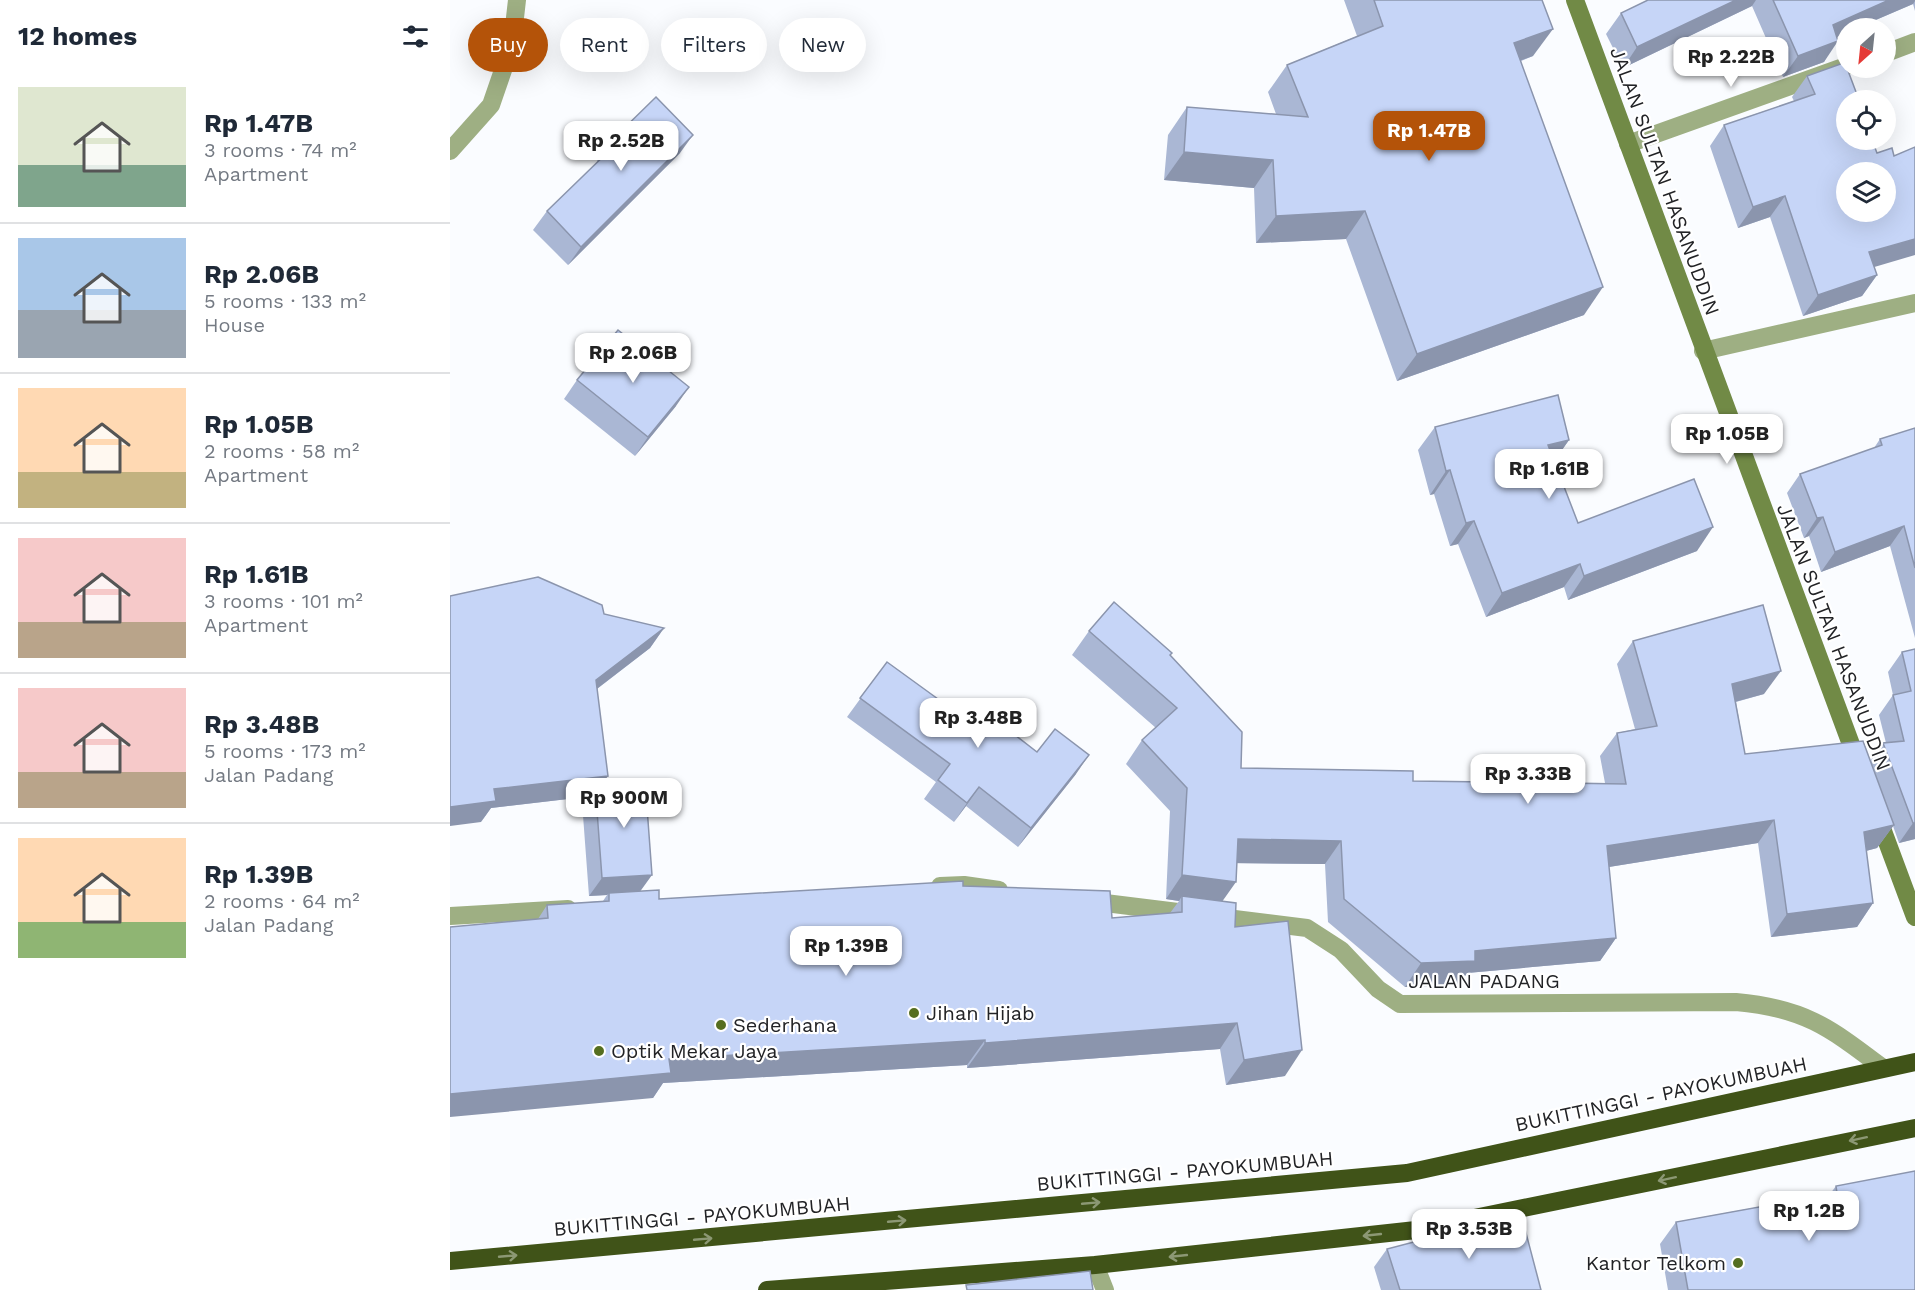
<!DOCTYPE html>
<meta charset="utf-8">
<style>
body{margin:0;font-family:"Work Sans",sans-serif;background:#f6f6f7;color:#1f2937;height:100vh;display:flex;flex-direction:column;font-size:22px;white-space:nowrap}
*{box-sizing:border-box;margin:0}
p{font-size:20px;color:#747a83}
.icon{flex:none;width:33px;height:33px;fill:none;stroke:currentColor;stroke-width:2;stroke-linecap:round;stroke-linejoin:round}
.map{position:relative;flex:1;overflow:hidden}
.details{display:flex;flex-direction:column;background:#fff;width:450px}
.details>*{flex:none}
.guide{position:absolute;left:18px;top:18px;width:570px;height:54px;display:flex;gap:12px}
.needle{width:39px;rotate:207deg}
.controls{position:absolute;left:1386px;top:18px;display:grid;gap:12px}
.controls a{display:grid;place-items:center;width:60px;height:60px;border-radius:50%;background:#fff;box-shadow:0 6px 24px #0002;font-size:30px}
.price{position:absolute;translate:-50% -51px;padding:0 14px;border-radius:12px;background:#fff;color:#222;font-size:20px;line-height:39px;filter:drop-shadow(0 2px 3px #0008)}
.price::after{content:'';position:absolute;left:50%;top:36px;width:18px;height:14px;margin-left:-9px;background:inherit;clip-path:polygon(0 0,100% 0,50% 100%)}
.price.current{background:#b45309;color:#fff}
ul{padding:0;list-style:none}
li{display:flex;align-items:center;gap:18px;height:150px;padding:0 18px}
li+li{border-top:2px solid #e0e1e3}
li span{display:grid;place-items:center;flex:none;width:168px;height:120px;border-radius:0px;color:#555}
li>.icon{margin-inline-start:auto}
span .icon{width:72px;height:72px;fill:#fffc;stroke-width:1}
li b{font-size:26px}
h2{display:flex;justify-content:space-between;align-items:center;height:72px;padding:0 18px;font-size:26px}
.chip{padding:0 21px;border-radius:27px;background:#fff;box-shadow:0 6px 24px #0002;font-size:21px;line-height:54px}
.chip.current{background:#b45309;color:#fff}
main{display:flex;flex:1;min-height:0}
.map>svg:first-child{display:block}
</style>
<main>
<section class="details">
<h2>12 homes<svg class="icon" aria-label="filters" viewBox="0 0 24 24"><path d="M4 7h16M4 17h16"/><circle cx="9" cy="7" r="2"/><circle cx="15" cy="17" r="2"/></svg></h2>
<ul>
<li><span style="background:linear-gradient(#dfe7d0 65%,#7fa58c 0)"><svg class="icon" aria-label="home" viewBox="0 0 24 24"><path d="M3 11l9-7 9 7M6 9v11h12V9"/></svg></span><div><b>Rp 1.47B</b><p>3 rooms · 74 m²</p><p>Apartment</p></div></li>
<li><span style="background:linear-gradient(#a9c7e8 60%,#9aa5b1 0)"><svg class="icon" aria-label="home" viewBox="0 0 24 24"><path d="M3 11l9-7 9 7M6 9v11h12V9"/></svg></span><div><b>Rp 2.06B</b><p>5 rooms · 133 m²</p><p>House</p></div></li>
<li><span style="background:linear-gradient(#ffd9b3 70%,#c2b280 0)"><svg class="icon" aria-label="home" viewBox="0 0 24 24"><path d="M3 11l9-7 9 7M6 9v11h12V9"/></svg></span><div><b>Rp 1.05B</b><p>2 rooms · 58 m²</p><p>Apartment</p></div></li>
<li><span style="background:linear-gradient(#f6c9c9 70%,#b9a48a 0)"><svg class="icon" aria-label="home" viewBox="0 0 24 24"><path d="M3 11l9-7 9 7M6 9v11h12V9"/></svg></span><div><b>Rp 1.61B</b><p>3 rooms · 101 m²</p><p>Apartment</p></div></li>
<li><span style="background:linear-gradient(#f6c9c9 70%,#b9a48a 0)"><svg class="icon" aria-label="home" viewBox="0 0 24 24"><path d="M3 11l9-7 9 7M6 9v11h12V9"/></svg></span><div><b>Rp 3.48B</b><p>5 rooms · 173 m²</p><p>Jalan Padang</p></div></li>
<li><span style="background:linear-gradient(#ffd9b3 70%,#8fb573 0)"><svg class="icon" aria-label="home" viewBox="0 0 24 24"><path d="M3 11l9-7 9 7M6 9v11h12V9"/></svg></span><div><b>Rp 1.39B</b><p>2 rooms · 64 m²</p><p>Jalan Padang</p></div></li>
</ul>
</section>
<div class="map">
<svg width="1465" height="1290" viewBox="0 0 1465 1290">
<rect width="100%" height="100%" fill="#fafcff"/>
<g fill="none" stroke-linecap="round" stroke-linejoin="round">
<g stroke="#9eaf83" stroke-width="18">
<path d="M 1436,53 L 1465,42"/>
<path d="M 1178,144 L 1396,66"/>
<path d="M 0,151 L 41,105 L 62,44 L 67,0"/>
<path d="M 1253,351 L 1465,303"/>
<path d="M 490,886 L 514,885 L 549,890"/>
<path d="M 639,901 L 857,928 L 891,950 L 928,989 L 950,1004 L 1286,1002 C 1355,1008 1380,1028 1433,1068"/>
<path d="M 0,916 L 118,909"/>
<path d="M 645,1265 L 655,1290"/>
</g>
<g stroke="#718a46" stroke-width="18">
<path d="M 1125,0 L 1409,766"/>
<path d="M 1427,815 L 1465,917"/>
</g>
<g stroke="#405318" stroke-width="18">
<path d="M 0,1261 L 957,1173 L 1465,1062"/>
<path d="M 317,1290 L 645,1265 L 966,1230 L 1465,1128"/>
</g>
</g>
<g fill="#aab7d4">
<path d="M 894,0 L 1092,0 L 1083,56 L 1071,61 L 1134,315 L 947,381 L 896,239 L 806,243 L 804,188 L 714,180 L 718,135 L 737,107 L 826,114 L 818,92 L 837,65 L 907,36 Z"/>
<path d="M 1198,0 L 1465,0 L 1465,11 L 1463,4 L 1407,28 L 1396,28 L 1396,33 L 1387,37 L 1374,62 L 1333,77 L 1302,6 L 1173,68 L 1156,34 L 1171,13 Z"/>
<path d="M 1357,76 L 1427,153 L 1444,156 L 1424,267 L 1427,275 L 1412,296 L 1353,316 L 1320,217 L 1288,228 L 1260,146 L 1274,125 L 1344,101 L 1342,97 Z"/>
<path d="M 160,142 L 230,153 L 118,265 L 83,230 L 97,211 L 148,162 L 147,161 Z"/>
<path d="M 127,380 L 226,406 L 185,456 L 114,399 Z"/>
<path d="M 985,427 L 1119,440 L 1104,461 L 1128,523 L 1247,551 L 1118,600 L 1114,587 L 1036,617 L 1008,544 L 1000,546 L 984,494 L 980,495 L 968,450 Z"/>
<path d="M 1465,428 L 1465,638 L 1440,546 L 1371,572 L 1359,536 L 1354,538 L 1337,493 L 1350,474 L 1424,448 L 1430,439 Z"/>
<path d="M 154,614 L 214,628 L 200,648 L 147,689 L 153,783 L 190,891 L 209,899 L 513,886 L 662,918 L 720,913 L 729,901 L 716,899 L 720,811 L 676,764 L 692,740 L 706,728 L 622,655 L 639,631 L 720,655 L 791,768 L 963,781 L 1155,783 L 1150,756 L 1167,733 L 1185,729 L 1167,664 L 1183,641 L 1314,694 L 1286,702 L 1295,754 L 1420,761 L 1433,743 L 1436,743 L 1429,715 L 1443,695 L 1438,672 L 1452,652 L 1465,649 L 1465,839 L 1449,843 L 1443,826 L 1427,848 L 1416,851 L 1423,903 L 1407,927 L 1321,937 L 1308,843 L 1159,867 L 1166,938 L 1150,961 L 1017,973 L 1009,985 L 955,987 L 878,922 L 875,864 L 787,863 L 772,901 L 785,927 L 835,1076 L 776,1085 L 770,1049 L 517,1068 L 517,1065 L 213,1083 L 203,1098 L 88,919 L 97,905 L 153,901 L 157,895 L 139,896 L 132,802 L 135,797 L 41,808 L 31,822 Z"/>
<path d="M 437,662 L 528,728 L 587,752 L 626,774 L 568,847 L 516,806 L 504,822 L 474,799 L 486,782 L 397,717 Z"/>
<path d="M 1386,1186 L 1465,1290 L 1218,1290 L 1210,1244 L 1226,1222 L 1380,1194 Z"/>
<path d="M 937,1249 L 1091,1290 L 931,1290 L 924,1267 Z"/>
</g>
<g fill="#8b95ad">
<path d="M 1286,0 L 1306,0 L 1302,6 L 1173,68 L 1187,47 Z"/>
<path d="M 1439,0 L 1465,0 L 1465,1 L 1463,4 L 1407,28 L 1396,28 L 1396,33 L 1368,46 L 1383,25 Z"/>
<path d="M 1103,29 L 1083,56 L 1045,70 L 1064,43 Z"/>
<path d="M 1388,41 L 1374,62 L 1333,77 L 1348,56 Z"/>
<path d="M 243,135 L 230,153 L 118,265 L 131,247 Z"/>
<path d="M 734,152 L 823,160 L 804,188 L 714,180 Z"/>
<path d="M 1335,196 L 1320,217 L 1288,228 L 1303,207 Z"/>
<path d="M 915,211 L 896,239 L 806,243 L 826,216 Z"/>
<path d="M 1465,239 L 1465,255 L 1404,273 L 1419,252 Z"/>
<path d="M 1427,275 L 1412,296 L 1353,316 L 1368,295 Z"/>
<path d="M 1153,287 L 1134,315 L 947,381 L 967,354 Z"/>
<path d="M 239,387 L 226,406 L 185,456 L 198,437 Z"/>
<path d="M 1119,440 L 1103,463 L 1098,445 Z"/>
<path d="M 1000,470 L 984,494 L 980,495 L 996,471 Z"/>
<path d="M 1373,517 L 1359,536 L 1354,538 L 1367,518 Z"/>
<path d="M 1024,521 L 1008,544 L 1000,546 L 1016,523 Z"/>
<path d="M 1454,526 L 1440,546 L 1371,572 L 1385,552 Z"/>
<path d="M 1263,527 L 1247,551 L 1118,600 L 1134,576 Z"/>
<path d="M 1130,564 L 1114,587 L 1036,617 L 1052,593 Z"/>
<path d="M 214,628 L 200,648 L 131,701 L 146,680 Z"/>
<path d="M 1331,671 L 1314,694 L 1266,707 L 1282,684 Z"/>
<path d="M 639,755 L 626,774 L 568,847 L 581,828 Z"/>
<path d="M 158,776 L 146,793 L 145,784 L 135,797 L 41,808 L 31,822 L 0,826 L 0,807 L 44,789 Z"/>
<path d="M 529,787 L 516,806 L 504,822 L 517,803 Z"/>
<path d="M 1324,820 L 1308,843 L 1140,870 L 1157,846 Z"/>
<path d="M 1463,823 L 1465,823 L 1465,839 L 1449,843 Z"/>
<path d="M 1444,825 L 1427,848 L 1397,856 L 1414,832 Z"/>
<path d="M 788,839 L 891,841 L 875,864 L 771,863 Z"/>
<path d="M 202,875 L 189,893 L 159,893 L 157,895 L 139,896 L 152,878 Z"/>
<path d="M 732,875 L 786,882 L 769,906 L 732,896 L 729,901 L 716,899 Z"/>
<path d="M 1423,903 L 1407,927 L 1321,937 L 1337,914 Z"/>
<path d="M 1166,938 L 1150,961 L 1017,973 L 1009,985 L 955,987 L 971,963 L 1025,951 Z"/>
<path d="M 787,1023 L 770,1049 L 517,1068 L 535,1043 Z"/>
<path d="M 535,1040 L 517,1065 L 213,1083 L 203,1098 L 0,1117 L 0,1094 L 219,1059 Z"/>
<path d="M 852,1050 L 835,1076 L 776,1085 L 794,1060 Z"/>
</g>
<g fill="#c6d5f7" stroke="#8b95ad" stroke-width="1.5" fill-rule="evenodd">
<path d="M 924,0 L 1092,0 L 1103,29 L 1064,43 L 1153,287 L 967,354 L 915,211 L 826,216 L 823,160 L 734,152 L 737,107 L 858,117 L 837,65 L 933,26 Z"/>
<path d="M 1198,0 L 1286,0 L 1187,47 L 1171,13 Z"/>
<path d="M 1323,0 L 1439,0 L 1383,25 L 1388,41 L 1348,56 Z"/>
<path d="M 1396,62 L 1396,68 L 1397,68 L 1409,100 L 1396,100 L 1396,140 L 1422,140 L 1427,153 L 1442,148 L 1444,156 L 1465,147 L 1465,239 L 1419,252 L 1427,275 L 1368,295 L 1335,196 L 1303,207 L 1274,125 L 1365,94 L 1357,76 ZM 1396,172 L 1436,172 L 1436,212 L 1396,212 Z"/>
<path d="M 206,97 L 243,135 L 131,247 L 97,211 L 164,146 L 160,142 Z"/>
<path d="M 168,330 L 239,387 L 198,437 L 127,380 Z"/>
<path d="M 1108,395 L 1119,440 L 1098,445 L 1128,523 L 1244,479 L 1263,527 L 1134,576 L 1130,564 L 1052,593 L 1024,521 L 1016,523 L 1000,470 L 996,471 L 985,427 Z"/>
<path d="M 1465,428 L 1465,568 L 1454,526 L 1385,552 L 1373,517 L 1367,518 L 1350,474 L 1432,445 L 1430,439 Z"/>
<path d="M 88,577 L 152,605 L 154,614 L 214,628 L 146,680 L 158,776 L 44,789 L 46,801 L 0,807 L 0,596 Z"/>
<path d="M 664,602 L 722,653 L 720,655 L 792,732 L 791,768 L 963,771 L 963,781 L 1176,784 L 1167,733 L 1207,726 L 1183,641 L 1313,605 L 1331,671 L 1282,684 L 1295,754 L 1413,741 L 1444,825 L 1414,832 L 1423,903 L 1337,914 L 1324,820 L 1157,846 L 1166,938 L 1025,951 L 1025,961 L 971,963 L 894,899 L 891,841 L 788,839 L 786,882 L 732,875 L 737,788 L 692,740 L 727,708 L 639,631 Z"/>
<path d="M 1465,649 L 1465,823 L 1463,823 L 1433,743 L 1454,741 L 1443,695 L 1461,691 L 1452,652 Z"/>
<path d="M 437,662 L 528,728 L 538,714 L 587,752 L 605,729 L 639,755 L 581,828 L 529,787 L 517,803 L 488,780 L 500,764 L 410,698 Z"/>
<path d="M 195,780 L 202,875 L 152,878 L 145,784 Z"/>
<path d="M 513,881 L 513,886 L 660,891 L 662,918 L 732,912 L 732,896 L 786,903 L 785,927 L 838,921 L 852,1050 L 794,1060 L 787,1023 L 535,1043 L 535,1040 L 219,1059 L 221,1073 L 0,1094 L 0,927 L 98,918 L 97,905 L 159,901 L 159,893 L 209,890 L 209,899 Z"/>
<path d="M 1465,1171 L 1465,1290 L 1238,1290 L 1226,1222 L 1387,1193 L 1386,1186 Z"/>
<path d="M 1071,1214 L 1091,1290 L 950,1290 L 937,1249 Z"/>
<path d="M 640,1271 L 643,1290 L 517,1290 L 516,1285 Z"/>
</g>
<defs><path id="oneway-shaft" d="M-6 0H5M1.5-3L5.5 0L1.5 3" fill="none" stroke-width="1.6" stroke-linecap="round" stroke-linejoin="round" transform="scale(1.5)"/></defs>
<g stroke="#8c9874">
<use href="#oneway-shaft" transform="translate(1408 1139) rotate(168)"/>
<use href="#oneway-shaft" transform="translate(1217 1179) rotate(168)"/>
<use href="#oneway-shaft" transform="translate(641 1203) rotate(-5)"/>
<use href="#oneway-shaft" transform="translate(447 1221) rotate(-5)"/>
<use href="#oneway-shaft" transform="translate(922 1235) rotate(174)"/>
<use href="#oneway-shaft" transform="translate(253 1239) rotate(-5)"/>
<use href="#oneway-shaft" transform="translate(58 1256) rotate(-5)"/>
<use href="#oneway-shaft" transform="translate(728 1256) rotate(174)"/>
</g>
<g fill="#556e20" stroke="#fff" stroke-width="2">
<circle cx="464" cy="1013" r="6"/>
<circle cx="271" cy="1025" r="6"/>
<circle cx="149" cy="1051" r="6"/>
<circle cx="1288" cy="1263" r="6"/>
</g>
<g text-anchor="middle" stroke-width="4.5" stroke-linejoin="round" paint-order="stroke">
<g font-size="20" fill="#222326" stroke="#fff">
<text transform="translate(1215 181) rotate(70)" y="7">JALAN SULTAN HASANUDDIN</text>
<text transform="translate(1384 637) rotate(69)" y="7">JALAN SULTAN HASANUDDIN</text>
<text x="1034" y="988">JALAN PADANG</text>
<text transform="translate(1211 1094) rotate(-12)" y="7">BUKITTINGGI - PAYOKUMBUAH</text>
<text transform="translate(735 1171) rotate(-5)" y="7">BUKITTINGGI - PAYOKUMBUAH</text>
<text transform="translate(252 1216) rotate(-5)" y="7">BUKITTINGGI - PAYOKUMBUAH</text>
</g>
<g font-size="20" fill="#222326" stroke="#fff" text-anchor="start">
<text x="476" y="1020">Jihan Hijab</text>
<text x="283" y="1032">Sederhana</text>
<text x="161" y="1058">Optik Mekar Jaya</text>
<text x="1276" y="1270" text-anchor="end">Kantor Telkom</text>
</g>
</g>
</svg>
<div class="controls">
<a><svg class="needle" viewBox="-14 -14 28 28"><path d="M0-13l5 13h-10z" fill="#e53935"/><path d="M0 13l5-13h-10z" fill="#747a83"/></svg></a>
<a><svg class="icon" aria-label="locate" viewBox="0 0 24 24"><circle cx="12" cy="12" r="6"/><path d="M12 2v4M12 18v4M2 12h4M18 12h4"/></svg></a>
<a><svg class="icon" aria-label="layers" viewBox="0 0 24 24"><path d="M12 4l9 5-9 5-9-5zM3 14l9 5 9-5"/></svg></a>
</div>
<b class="price" style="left:1281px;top:88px">Rp 2.22B</b>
<b class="price current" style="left:979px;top:162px">Rp 1.47B</b>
<b class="price" style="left:171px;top:172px">Rp 2.52B</b>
<b class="price" style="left:183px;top:384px">Rp 2.06B</b>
<b class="price" style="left:1277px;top:465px">Rp 1.05B</b>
<b class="price" style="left:1099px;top:500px">Rp 1.61B</b>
<b class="price" style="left:528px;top:749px">Rp 3.48B</b>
<b class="price" style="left:1078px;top:805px">Rp 3.33B</b>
<b class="price" style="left:174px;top:829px">Rp 900M</b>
<b class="price" style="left:396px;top:977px">Rp 1.39B</b>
<b class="price" style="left:1359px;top:1242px">Rp 1.2B</b>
<b class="price" style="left:1019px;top:1260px">Rp 3.53B</b>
<div class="guide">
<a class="chip current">Buy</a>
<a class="chip">Rent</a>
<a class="chip">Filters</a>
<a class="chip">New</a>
</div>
</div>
</main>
